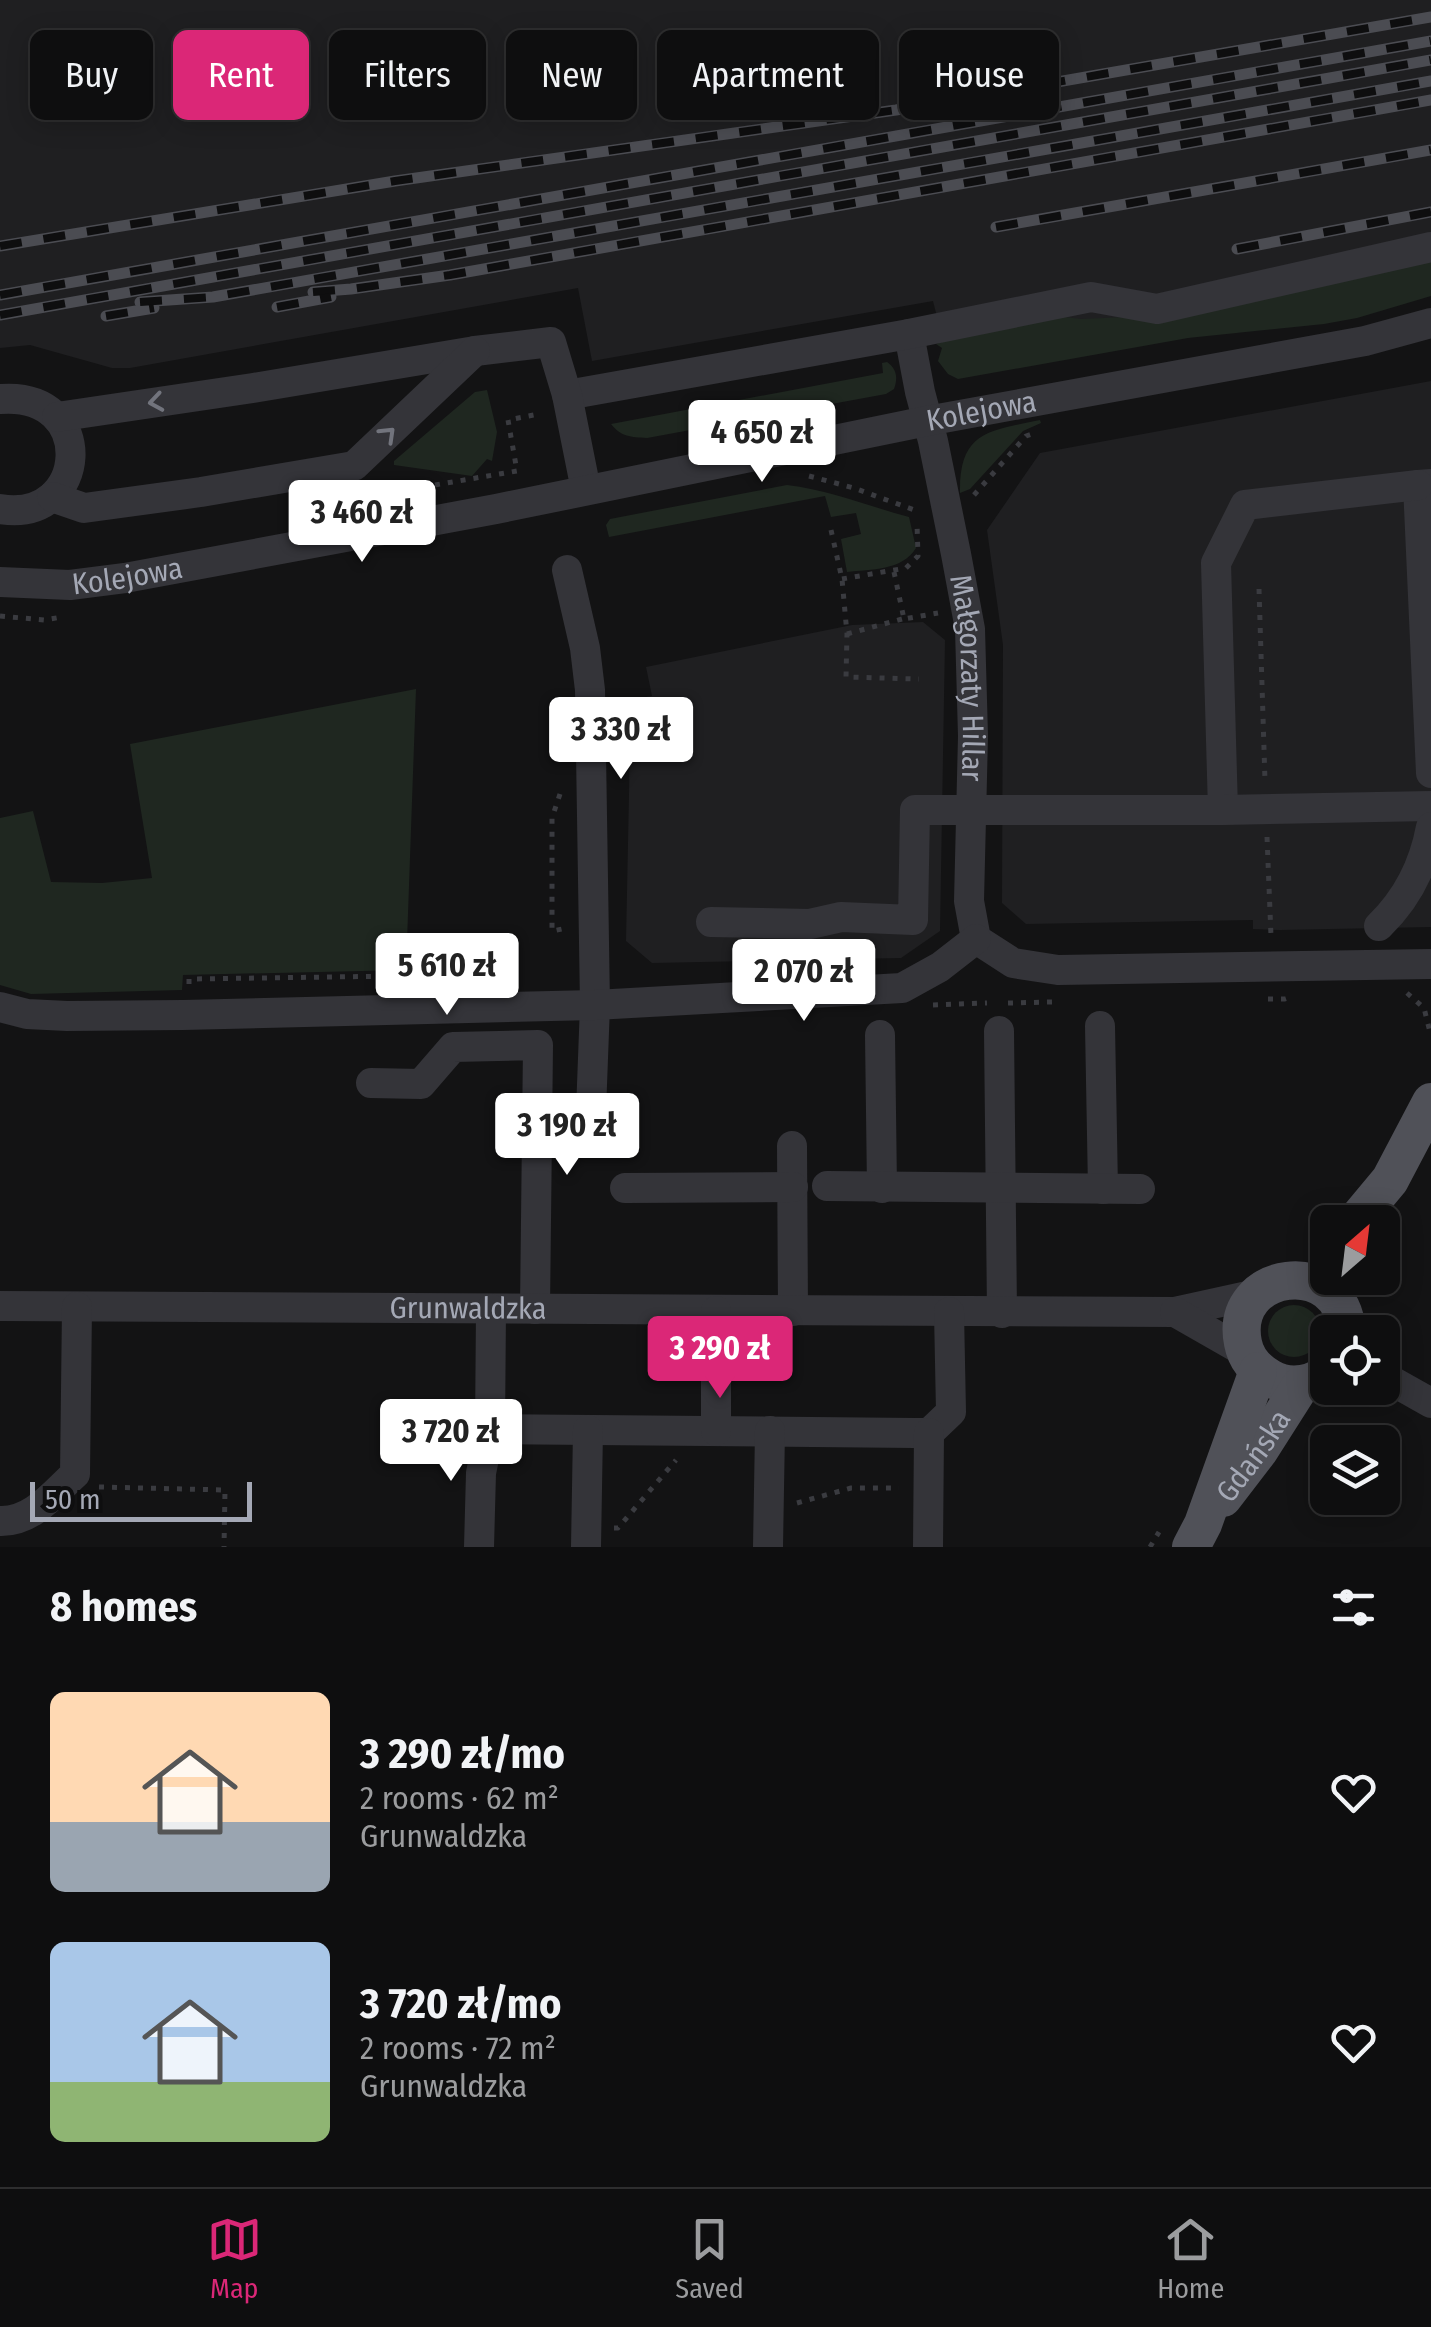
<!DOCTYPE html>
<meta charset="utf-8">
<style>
body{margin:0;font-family:"Fira Sans Condensed",sans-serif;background:#171718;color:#f1f3f6;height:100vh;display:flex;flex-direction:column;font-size:38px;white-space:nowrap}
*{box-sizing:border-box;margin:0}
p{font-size:32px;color:#9b9c9e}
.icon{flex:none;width:55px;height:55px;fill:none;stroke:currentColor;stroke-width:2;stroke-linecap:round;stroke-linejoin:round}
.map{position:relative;height:1547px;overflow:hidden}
.panel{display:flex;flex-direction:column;background:#0e0e0f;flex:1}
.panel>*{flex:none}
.hud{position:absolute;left:30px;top:30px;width:1372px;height:90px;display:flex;gap:20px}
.needle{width:65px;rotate:28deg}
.tools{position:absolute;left:1310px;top:1205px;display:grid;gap:20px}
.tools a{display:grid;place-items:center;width:90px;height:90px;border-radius:15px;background:#0e0e0f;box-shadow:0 5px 25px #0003,0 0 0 2px #2e2e2f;font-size:50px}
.scale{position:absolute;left:30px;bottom:25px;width:222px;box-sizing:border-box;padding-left:10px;border:5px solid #a4a8b5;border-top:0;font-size:28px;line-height:35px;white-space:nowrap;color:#a4a8b5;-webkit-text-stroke:8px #0e0e0f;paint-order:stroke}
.price{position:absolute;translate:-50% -85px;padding:0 22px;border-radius:10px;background:#fff;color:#222;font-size:32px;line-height:65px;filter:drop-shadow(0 2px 5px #0008)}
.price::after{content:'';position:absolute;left:50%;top:60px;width:30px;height:22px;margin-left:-15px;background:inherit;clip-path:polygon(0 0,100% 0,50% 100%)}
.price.on{background:#db2777;color:#fff}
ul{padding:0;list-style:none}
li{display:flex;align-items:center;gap:30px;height:250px;padding:0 50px}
li span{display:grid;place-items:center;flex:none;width:280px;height:200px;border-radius:15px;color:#555}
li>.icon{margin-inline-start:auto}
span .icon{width:120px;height:120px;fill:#fffc;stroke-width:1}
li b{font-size:42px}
h2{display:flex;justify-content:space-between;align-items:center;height:120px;padding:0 50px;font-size:42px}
.tag{padding:0 35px;border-radius:15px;background:#0e0e0f;box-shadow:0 5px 25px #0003,0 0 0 2px #2e2e2f;font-size:35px;line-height:90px}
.tag.on{background:#db2777;color:#fff}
.tabs{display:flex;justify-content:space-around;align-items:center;height:140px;border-top:2px solid #2e2e2f;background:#0e0e0f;font-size:28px;color:#9b9c9e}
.tabs a{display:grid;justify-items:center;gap:5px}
.tabs .on{color:#db2777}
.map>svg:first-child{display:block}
</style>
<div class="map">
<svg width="1431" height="1547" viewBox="0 0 1431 1547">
<rect width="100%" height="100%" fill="#131314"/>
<g fill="#1f1f21">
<path d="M 0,0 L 1431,0 L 1431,281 L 952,376 L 933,301 L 592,361 L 578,288 L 130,368 L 112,368 L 30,345 L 0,348 Z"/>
<path d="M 1431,381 L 1431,927 L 1280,930 L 1253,929 L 1253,920 L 1026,924 L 1002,903 L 1003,645 L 987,530 L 1040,453 Z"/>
<path d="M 923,622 L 945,640 L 940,931 L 901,958 L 652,963 L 626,941 L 630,745 L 622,701 L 652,696 L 646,667 L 852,625 Z"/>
</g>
<g fill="#1f2720">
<path d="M 1431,260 L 1431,296 L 1357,318 L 1324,324 L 1188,338 L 958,379 L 948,374 L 938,361 L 942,348 L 936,344 L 1031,313 L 1081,319 L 1126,317 Z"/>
<path d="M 887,362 C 897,369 898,378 894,389 L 886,394 L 647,438 C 631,437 621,437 611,424 L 883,373 L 882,363 Z"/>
<path d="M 487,390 L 497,432 L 492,461 L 487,459 L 472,476 L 394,465 L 394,461 L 475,392 Z"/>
<path d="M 1040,420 L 1041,423 L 1023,431 L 970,489 L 960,493 C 959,431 989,431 1040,420 Z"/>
<path d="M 787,485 C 829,490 868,506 909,517 L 916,548 C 902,571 871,569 847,572 L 841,539 L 861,534 L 856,513 L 831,517 L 825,496 L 609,537 L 606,525 L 610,519 Z"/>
<path d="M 416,689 L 406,970 L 183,975 L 182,990 L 31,994 L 0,985 L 0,818 L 33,811 L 51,882 L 102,883 L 152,878 L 130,744 Z"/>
<circle cx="1294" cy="1331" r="26"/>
</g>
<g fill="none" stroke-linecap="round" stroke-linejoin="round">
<g stroke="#3a3b40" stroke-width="5" stroke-dasharray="5 8" stroke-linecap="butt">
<path d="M 809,476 L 854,488 L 917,511"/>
<path d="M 974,495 L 1026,436 L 1032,434"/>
<path d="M 294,509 L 517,471 L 508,420 L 539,414"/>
<path d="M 831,530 L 842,579 L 847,634 L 846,677 L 919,679"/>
<path d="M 894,572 L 904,619 L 938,613"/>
<path d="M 842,579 L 906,568 L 918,556 L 917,524"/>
<path d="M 1259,589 L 1265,781"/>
<path d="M 0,616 L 44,620 L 62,617"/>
<path d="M 847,634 L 902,619"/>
<path d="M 560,794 L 552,818 L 552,931 L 567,928"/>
<path d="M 1267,837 L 1271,936"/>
<path d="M 189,984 L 189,979 L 401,976 L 402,982"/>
<path d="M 1407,993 L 1424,1008 L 1431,1036"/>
<path d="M 1268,999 L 1285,999 L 1291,997"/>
<path d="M 1008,1003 L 1052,1002"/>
<path d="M 933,1005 L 987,1003"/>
<path d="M 99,1487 L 225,1490 L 224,1547"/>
<path d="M 797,1503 L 851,1488 L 899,1488"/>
<path d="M 614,1528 L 618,1528 L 676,1460"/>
<path d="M 1150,1547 L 1159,1532"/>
</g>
<g stroke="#343439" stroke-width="30">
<path id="s1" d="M 909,334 L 920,392 L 933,441 L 956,554 L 970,629 L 973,736 L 969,901 L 976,939 L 1013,963 L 1058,970 L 1431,964"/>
<path d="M 567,395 L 909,334 L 1091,297 L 1157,309 L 1431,247"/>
<path d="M 0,399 C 99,391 89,524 0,509"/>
<path d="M 57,417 L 253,388 L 475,351 L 551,342 L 567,395 L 586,490"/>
<path d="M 1431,484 L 1418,485 L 1431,773"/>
<path d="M 52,497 L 84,508 L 201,492 L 354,466 L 475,351"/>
<path d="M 567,570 L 585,648 L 590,690 L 595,1005 L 590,1138"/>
<path id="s2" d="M 0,582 L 70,585 L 125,578 L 496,509 L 927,421 L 1365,341 L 1431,323"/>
<path d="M 1223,810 L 1216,563 L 1245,505 L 1418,485"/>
<path d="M 711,922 L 810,924 L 841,917 L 913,920 L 915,810 L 1223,810 L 1431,806"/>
<path d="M 1379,926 C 1407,899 1424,865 1431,827"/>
<path d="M 0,1007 L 27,1014 L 67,1016 L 183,1015 L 595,1005 L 902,988 L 940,967 L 976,939"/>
<path d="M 1100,1026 L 1103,1189"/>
<path d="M 999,1031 L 1002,1313"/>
<path d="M 880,1035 L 882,1188"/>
<path d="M 371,1083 L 421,1084 L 453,1047 L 538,1045 L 535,1309"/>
<path d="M 792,1146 L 793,1311"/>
<path d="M 827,1186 L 1140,1189"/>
<path d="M 625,1188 L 793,1187"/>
<path id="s3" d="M 0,1306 L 1175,1312 L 1257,1294"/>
<path d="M 491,1309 L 490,1429 L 915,1433 L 929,1433 L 951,1412 L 949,1312"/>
<path d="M 1175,1312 L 1245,1352"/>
<path d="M 1382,1368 L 1392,1381 L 1431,1403"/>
<path d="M 716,1431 L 716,1311"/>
<path d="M 0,1521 C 32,1522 53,1494 75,1474 L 77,1307"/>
<path d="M 479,1547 L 481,1473 L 490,1429"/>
<path d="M 586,1547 L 588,1430"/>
<path d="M 768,1547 L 770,1431"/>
<path d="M 928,1547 L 929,1433"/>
</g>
<g stroke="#505158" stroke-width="38">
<path d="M 1355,1222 L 1390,1180 L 1431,1102"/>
<path d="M 1328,1373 C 1310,1385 1289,1389 1270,1378 C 1256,1370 1246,1359 1243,1343 C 1228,1270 1342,1254 1347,1332"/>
<path id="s4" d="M 1223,1498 L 1259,1451 L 1301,1385"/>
<path d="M 1191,1547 L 1203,1524 L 1258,1371"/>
</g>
<g stroke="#4b4c52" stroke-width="11">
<g id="rail">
<path d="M 996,227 L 1431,150"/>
<path d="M 0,246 L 395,181 L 896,110 L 1431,17"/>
<path d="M 1237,249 L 1431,212"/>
<path d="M 313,292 L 351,289 L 450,275 L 1431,100"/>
<path d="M 0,295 L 1431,41"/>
<path d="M 140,302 L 213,297 L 1431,81"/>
<path d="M 277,307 L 331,297"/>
<path d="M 0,315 L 1431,60"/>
<path d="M 106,316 L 154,308"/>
</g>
</g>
<use href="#rail" stroke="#0e0e0f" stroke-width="8" stroke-dasharray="22" stroke-linecap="butt"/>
</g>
<defs><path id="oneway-chevron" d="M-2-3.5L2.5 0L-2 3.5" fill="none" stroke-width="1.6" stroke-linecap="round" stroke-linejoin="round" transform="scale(2.5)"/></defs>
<g stroke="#72747d">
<use href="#oneway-chevron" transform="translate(156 402) rotate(171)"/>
<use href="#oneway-chevron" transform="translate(388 434) rotate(-44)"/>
</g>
<g text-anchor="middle" stroke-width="10" stroke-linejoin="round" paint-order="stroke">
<g font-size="30" fill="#a4a8b5" stroke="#0e0e0f">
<text dy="10" stroke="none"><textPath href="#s2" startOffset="998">Kolejowa</textPath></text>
<text dy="10" stroke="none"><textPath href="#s2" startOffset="128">Kolejowa</textPath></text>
<text dy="10" stroke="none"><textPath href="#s1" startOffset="350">Małgorzaty Hillar</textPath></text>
<text dy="10" stroke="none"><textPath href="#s3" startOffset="468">Grunwaldzka</textPath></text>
<text dy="10" stroke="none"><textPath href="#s4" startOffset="52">Gdańska</textPath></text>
</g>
</g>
</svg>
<div class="tools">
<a><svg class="needle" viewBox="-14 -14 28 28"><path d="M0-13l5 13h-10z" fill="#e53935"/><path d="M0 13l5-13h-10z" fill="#9b9c9e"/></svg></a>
<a><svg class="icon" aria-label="locate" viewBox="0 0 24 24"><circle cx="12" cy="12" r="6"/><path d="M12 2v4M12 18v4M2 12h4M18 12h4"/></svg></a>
<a><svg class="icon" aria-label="layers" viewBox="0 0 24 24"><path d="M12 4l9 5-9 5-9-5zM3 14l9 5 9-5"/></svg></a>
</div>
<div class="scale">50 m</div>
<b class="price" style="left:762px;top:485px">4 650 zł</b>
<b class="price" style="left:362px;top:565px">3 460 zł</b>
<b class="price" style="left:621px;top:782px">3 330 zł</b>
<b class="price" style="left:447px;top:1018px">5 610 zł</b>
<b class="price" style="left:804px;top:1024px">2 070 zł</b>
<b class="price" style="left:567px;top:1178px">3 190 zł</b>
<b class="price on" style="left:720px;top:1401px">3 290 zł</b>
<b class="price" style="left:451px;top:1484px">3 720 zł</b>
<div class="hud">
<a class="tag">Buy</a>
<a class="tag on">Rent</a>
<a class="tag">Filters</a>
<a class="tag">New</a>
<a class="tag">Apartment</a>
<a class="tag">House</a>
</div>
</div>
<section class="panel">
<h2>8 homes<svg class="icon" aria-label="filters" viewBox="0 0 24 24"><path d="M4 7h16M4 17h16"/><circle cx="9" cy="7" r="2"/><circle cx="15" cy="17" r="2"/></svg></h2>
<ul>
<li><span style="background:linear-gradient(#ffd9b3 65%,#9aa5b1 0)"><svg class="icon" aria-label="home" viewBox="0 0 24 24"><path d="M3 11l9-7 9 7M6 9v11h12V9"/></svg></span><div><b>3 290 zł/mo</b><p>2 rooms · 62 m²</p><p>Grunwaldzka</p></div><svg class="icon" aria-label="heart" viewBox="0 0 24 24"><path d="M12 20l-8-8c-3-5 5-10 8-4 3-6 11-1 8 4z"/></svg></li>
<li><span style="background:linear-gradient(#a9c7e8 70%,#8fb573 0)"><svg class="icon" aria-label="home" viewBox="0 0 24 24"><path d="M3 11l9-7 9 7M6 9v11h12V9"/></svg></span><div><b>3 720 zł/mo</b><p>2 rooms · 72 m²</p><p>Grunwaldzka</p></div><svg class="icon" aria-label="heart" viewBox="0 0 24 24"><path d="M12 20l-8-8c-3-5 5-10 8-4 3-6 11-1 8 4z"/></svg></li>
</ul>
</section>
<nav class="tabs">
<a class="on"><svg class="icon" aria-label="map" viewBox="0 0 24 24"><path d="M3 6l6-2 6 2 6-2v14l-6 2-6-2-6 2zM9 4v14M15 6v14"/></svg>Map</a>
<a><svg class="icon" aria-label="saved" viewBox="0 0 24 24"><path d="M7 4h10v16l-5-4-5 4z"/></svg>Saved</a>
<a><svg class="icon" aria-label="home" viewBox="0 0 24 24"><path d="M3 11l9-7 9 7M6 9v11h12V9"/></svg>Home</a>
</nav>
